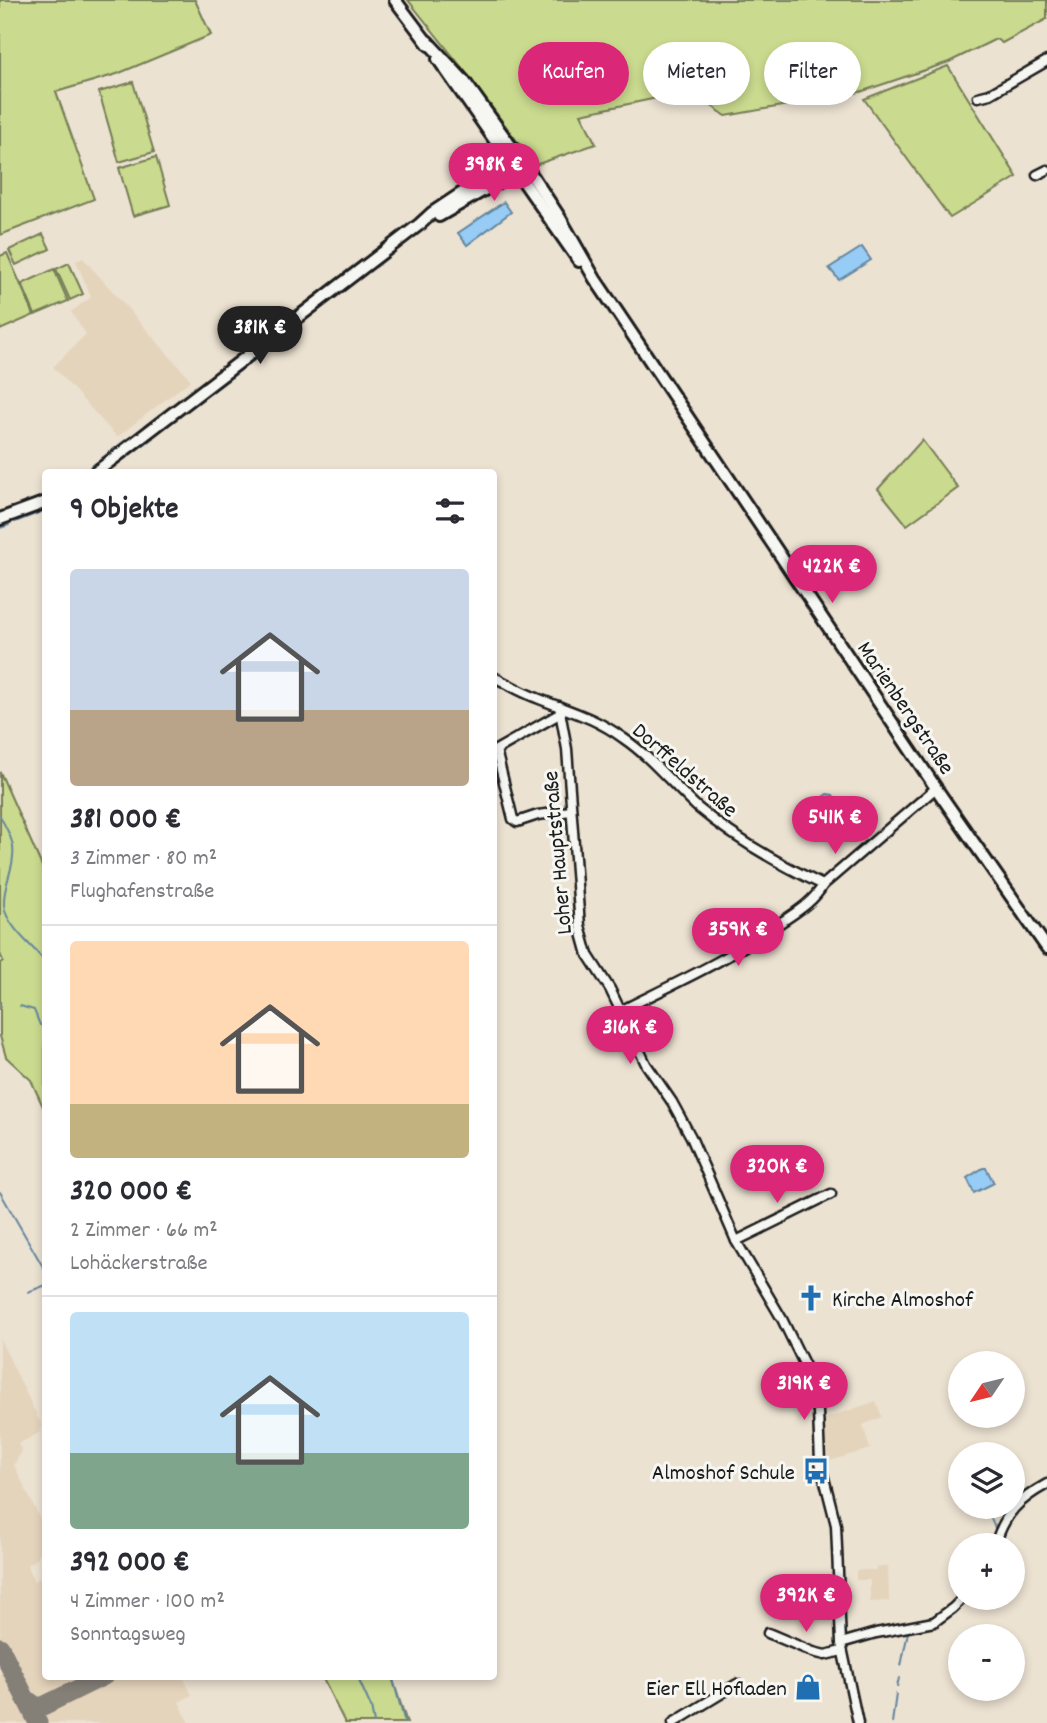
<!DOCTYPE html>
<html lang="de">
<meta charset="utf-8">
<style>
body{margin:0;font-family:Dekko,sans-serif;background:#f2f2f3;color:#2b2b33;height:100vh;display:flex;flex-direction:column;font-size:26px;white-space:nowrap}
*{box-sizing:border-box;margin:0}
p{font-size:23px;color:#7c7c81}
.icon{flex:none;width:38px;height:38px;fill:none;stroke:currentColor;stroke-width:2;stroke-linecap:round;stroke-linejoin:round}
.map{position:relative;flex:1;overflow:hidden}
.sheet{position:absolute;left:42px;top:469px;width:455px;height:1211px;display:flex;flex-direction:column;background:#fff;border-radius:7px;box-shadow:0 4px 10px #0003}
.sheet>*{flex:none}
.guide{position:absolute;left:518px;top:42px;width:424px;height:63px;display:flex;gap:14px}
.needle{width:46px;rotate:235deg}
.buttons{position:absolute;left:948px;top:1351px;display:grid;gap:14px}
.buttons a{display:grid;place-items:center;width:77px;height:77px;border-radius:50%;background:#fff;box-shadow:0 4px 10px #0003;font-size:35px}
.price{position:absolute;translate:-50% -60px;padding:0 16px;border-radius:24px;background:#db2777;color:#fff;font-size:23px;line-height:46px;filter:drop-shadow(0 2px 4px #0008)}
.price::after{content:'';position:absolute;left:50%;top:42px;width:21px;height:16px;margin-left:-10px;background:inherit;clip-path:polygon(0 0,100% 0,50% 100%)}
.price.on{background:#222;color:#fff}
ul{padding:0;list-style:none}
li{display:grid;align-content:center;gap:14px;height:371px;padding:0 28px}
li+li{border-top:2px solid #e1e1e2}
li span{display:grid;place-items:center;height:217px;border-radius:7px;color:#555}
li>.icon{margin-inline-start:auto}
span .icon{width:126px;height:126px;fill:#fffc;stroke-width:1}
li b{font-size:30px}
h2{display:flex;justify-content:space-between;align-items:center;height:84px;padding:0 28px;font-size:30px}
.tag{padding:0 24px;border-radius:32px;background:#fff;box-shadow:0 4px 10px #0003;font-size:24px;line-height:63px}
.tag.on{background:#db2777;color:#fff}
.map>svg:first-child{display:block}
</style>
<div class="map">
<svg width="1047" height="1723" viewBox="0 0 1047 1723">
<rect width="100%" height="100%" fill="#ece2d2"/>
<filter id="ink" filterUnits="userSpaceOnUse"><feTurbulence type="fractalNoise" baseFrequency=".0143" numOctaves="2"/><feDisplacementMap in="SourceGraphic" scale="14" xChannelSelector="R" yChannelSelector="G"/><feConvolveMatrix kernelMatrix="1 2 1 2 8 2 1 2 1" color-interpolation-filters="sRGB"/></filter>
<g filter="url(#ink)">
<g fill="#e5d4bc">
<path d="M 83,258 L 191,380 L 117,437 L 53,367 L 86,334 L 71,312 L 91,297 L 76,261 Z"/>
<path d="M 0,1339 L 42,1426 L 39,1433 L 18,1444 L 22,1451 L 14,1465 L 45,1529 L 45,1549 L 40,1550 L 37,1559 L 27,1565 L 34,1581 L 45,1575 L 45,1638 L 42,1640 L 45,1647 L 46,1676 L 183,1677 L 192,1695 L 179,1702 L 189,1723 L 0,1723 Z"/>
<path d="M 876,1401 L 882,1417 L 863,1425 L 870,1449 L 829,1461 L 823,1435 L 824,1419 Z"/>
<path d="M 888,1566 L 889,1601 L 870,1602 L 870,1580 L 856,1580 L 856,1570 L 876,1570 L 876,1567 Z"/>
</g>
<g fill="#cada8e" stroke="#737b55" stroke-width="2">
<path d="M 0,0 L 195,0 L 211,35 L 117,74 L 56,92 L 94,199 L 0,235 Z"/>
<path d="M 408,0 L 1047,0 L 1047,19 L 1002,43 L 996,39 L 949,62 L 860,92 L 726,116 L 690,91 L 581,114 L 596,144 L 535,165 L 464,70 Z"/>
<path d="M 948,66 L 1017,177 L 950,218 L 864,99 Z"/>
<path d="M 133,82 L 154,152 L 119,162 L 99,92 Z"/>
<path d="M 156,157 L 170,205 L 133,216 L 119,168 Z"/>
<path d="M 43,234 L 50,249 L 16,265 L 9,250 Z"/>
<path d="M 7,253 L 34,315 L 0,330 L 0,256 Z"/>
<path d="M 69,263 L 83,294 L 70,300 L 56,269 Z"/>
<path d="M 54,269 L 68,301 L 35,315 L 22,284 Z"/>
<path d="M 922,440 L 958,488 L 907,525 L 878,489 Z"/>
<path d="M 0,772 L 45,873 L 45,1111 L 31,1080 L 6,1057 L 0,1036 L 0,963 L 3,961 L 0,954 Z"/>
<path d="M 322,1677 L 392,1677 L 407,1723 L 345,1723 Z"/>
</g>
<g fill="#96ccf5" stroke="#65869e" stroke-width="2">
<path d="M 504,202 L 511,212 L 467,245 L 458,233 Z"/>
<path d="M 862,247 L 871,260 L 839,280 L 829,268 Z"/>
<path d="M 827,794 L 833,795 L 839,805 L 824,817 L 818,813 L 814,806 L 817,801 Z"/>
<path d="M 983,1168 L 986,1168 L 994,1183 L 974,1193 L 967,1178 Z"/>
</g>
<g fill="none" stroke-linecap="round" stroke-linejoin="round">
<g stroke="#65869e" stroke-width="2">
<path d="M 376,267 L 404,244"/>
<path d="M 263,353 L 372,269"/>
<path d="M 154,436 L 258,357"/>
<path d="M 102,458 L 127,439"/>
<path d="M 116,465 L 153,438"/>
<path d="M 84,472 L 97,462"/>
<path d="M 43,496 L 46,494"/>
<path d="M 18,505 L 40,497"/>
<path d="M 0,512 L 12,507"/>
<path d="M 15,522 L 46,510"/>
<path d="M 0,528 L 9,525"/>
<path d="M 0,816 C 5,826 11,835 13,846 C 16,868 0,889 5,911 C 12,931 33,946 46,963"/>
<path d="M 20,1006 L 34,1010 L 40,1025 L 46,1026"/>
<path d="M 0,1007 L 1,1007"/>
<path d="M 0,1192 L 46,1272"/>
<path d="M 28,1292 L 46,1285"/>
<path d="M 986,1507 L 995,1528"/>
<path d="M 958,1597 L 961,1593"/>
<path d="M 916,1620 L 935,1616 L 952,1603"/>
<path d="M 901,1666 L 908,1632"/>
<path d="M 357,1676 L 371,1707 L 374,1723"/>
<path d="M 392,1676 L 405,1723"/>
<path d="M 897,1687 L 899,1678"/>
<path d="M 892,1723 L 896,1694"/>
</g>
<g stroke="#847f77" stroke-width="19">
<path d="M 0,1647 L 38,1723"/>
<path d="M 26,1699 L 36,1706 L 43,1706 L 104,1676"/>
</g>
<g stroke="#1c1c1c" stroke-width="13">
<g id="minor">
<path d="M 978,97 L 990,94 L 1047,61"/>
<path d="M 1037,175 L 1047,170"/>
<path d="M 494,677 C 508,684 522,693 537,698 C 569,711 594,717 623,738 C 651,757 672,784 697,807 C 735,839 779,864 823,885"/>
<path d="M 559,706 L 567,749 L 580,926 L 588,955 L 610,989 L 646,1064 L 672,1102 L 691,1137 L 736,1241 L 782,1319 L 812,1380 L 818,1412 L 820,1462 L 836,1525 L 841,1643 L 858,1723"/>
<path d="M 561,713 L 496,750 L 513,819 L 517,822 L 538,815 L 571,811"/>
<path d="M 620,1011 C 676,983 732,958 783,921 C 798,911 814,901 823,885 L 936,788"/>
<path d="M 736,1241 L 831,1194"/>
<path d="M 995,1545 C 1005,1513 1018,1500 1047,1484"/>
<path d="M 768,1633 L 813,1652 L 825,1655 L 842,1651"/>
<path d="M 841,1643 L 876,1633 L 934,1622 L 953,1608 L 963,1598"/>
<path d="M 673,1723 L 737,1684"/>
</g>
</g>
<g stroke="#1c1c1c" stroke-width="16">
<g id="major">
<path d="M 395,0 L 429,45"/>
<path d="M 427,41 L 464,81 L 533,177 L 560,218 L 595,279 L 626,325 L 942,797 L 1047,948"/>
<path d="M 438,59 L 579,261"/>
<path d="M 439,216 L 519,170"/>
<path d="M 96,472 L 420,224 L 432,213 L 518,156"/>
<path d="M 0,519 L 46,502"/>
</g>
</g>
<use href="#minor" stroke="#f6f6f2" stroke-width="8"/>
<use href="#major" stroke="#f6f6f2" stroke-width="10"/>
</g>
</g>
<defs>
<g id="church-bare" transform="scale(2.1)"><path d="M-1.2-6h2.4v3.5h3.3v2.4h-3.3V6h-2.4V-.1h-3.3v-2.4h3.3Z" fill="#1f6fb2" stroke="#f6f6f2" stroke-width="2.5" paint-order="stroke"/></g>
<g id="bus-bare" transform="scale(2.1)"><path d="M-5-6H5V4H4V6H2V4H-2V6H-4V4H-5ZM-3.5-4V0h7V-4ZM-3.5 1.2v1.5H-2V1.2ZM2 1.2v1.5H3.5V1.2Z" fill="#1f6fb2" stroke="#f6f6f2" stroke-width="2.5" paint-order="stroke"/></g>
<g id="shop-bare" transform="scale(2.1)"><path d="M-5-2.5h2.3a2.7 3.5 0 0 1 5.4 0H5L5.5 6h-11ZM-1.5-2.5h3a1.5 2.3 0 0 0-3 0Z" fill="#1f6fb2" stroke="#f6f6f2" stroke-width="2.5" paint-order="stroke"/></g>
</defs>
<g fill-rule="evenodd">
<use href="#church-bare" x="811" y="1298"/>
<use href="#bus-bare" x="816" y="1471"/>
<use href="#shop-bare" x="808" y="1687"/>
</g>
<g text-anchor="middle" stroke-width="6" stroke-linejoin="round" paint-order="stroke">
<g font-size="23" fill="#1c1c1c" stroke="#f6f6f2">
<text transform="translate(907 707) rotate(56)" y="8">Marienbergstraße</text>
<text transform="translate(686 769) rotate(41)" y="8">Dorffeldstraße</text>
<text transform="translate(556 853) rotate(-95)" y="8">Loher Hauptstraße</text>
</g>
<g font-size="23" fill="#1c1c1c" stroke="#f6f6f2" text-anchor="end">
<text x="832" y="1306" text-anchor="start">Kirche Almoshof</text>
<text x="795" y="1479">Almoshof Schule</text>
<text x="787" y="1695">Eier Ell Hofladen</text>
</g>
</g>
</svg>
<div class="buttons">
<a><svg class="needle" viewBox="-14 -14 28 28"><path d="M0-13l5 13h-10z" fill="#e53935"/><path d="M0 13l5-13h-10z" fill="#7c7c81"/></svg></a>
<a><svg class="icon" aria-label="layers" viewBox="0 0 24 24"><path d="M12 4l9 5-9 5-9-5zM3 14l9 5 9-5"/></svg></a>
<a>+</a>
<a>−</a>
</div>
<b class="price" style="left:494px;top:203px">398K €</b>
<b class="price on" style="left:260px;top:366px">381K €</b>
<b class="price" style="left:832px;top:605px">422K €</b>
<b class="price" style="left:835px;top:856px">541K €</b>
<b class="price" style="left:738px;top:968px">359K €</b>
<b class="price" style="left:630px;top:1066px">316K €</b>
<b class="price" style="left:777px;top:1205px">320K €</b>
<b class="price" style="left:804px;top:1422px">319K €</b>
<b class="price" style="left:806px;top:1634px">392K €</b>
<div class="guide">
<a class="tag on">Kaufen</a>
<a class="tag">Mieten</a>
<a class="tag">Filter</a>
</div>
<section class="sheet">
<h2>9 Objekte<svg class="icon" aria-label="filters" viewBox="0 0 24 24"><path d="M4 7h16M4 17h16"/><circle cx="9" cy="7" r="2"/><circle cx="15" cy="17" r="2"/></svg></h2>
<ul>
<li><span style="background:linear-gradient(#c9d6e8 65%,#b9a48a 0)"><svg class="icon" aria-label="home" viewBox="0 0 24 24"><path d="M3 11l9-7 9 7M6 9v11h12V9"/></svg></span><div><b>381 000 €</b><p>3 Zimmer · 80 m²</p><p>Flughafenstraße</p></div></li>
<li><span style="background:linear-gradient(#ffd9b3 75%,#c2b280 0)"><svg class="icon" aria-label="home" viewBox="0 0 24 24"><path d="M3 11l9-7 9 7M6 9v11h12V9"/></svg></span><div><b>320 000 €</b><p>2 Zimmer · 66 m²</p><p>Lohäckerstraße</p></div></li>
<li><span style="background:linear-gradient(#bfe0f5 65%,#7fa58c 0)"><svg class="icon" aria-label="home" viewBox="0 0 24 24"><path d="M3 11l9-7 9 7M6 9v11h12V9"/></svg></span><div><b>392 000 €</b><p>4 Zimmer · 100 m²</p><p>Sonntagsweg</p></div></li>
</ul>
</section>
</div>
